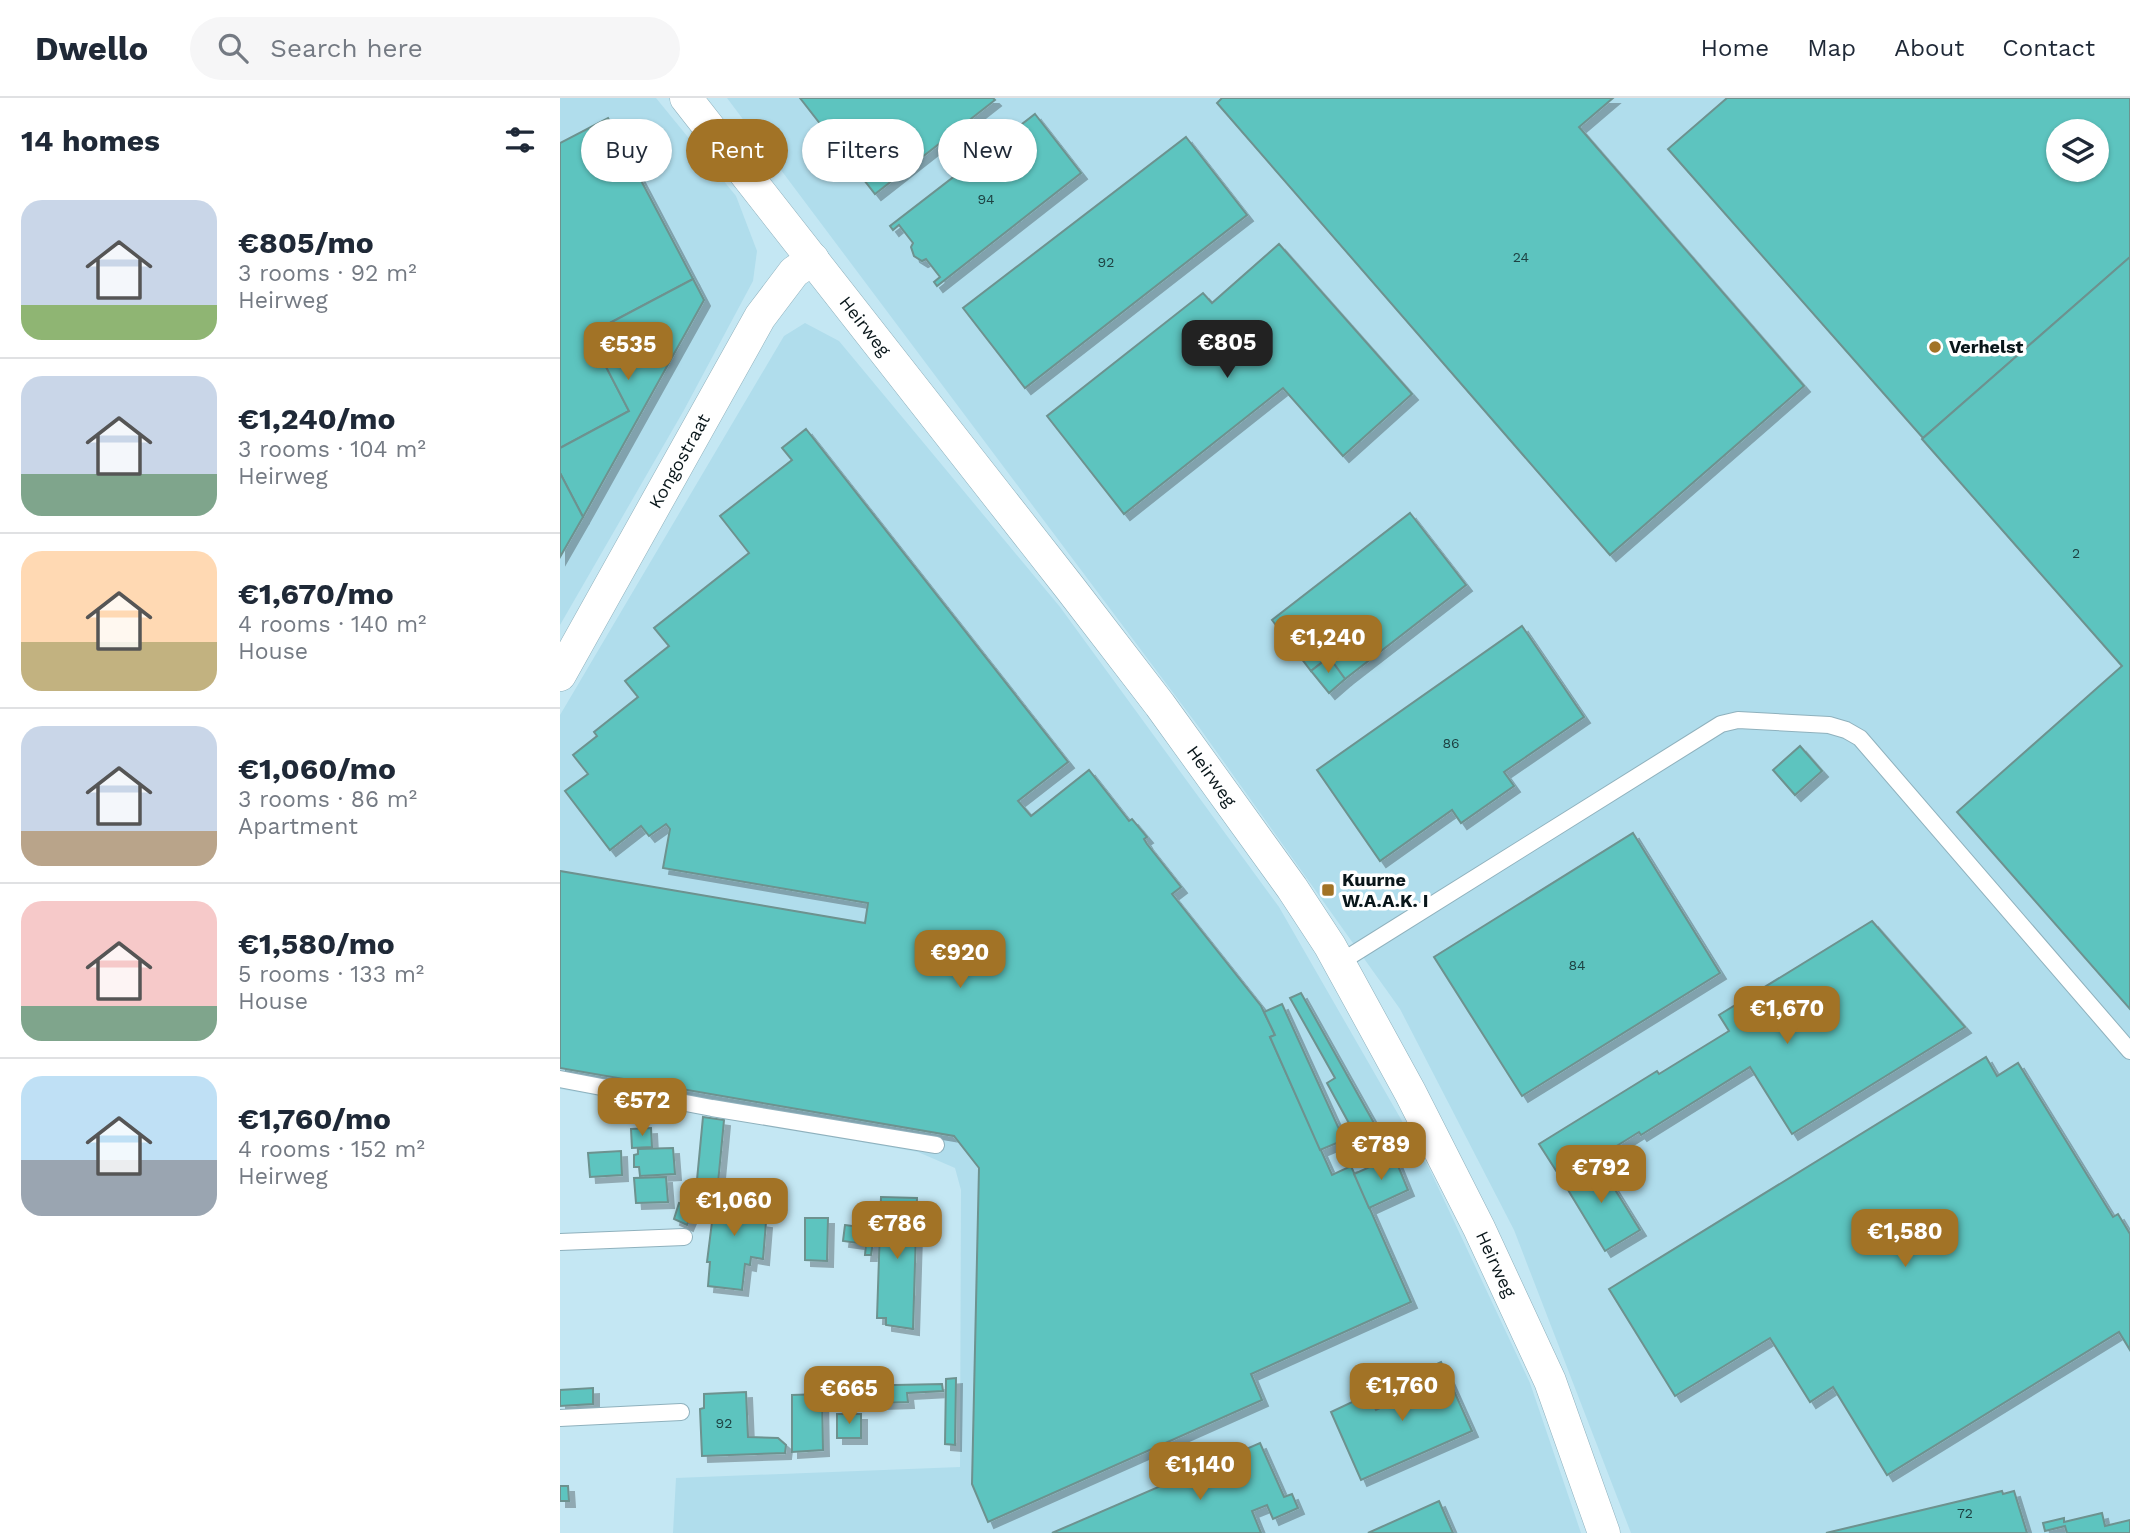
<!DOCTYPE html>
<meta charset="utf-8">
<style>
body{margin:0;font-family:"Work Sans",sans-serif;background:#f6f6f7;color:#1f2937;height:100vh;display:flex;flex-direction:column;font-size:26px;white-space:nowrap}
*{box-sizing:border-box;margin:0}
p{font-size:23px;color:#747a83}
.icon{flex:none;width:38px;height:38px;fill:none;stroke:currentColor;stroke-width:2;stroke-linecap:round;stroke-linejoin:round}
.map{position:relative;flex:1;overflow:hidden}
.sheet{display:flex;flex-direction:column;background:#fff;width:560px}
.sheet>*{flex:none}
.hud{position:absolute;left:21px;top:21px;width:665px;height:63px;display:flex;gap:14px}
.controls{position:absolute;left:1486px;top:21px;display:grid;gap:14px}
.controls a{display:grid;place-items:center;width:63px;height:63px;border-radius:50%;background:#fff;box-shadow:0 2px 5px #0004;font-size:35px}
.price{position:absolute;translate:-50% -60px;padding:0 16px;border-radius:14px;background:#a27326;color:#fff;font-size:23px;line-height:46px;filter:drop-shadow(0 2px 4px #0008)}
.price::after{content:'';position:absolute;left:50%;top:42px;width:21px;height:16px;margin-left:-10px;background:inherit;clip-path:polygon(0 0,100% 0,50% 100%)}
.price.current{background:#222;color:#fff}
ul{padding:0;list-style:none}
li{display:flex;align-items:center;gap:21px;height:175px;padding:0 21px}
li+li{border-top:2px solid #e0e1e3}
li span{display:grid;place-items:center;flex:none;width:196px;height:140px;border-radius:21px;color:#555}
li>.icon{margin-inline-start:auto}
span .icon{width:84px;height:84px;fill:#fffc;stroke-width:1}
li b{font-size:30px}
h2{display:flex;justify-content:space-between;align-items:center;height:84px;padding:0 21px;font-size:30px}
.pill{padding:0 24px;border-radius:32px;background:#fff;box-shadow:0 2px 5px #0004;font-size:24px;line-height:63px}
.pill.current{background:#a27326;color:#fff}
header{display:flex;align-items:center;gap:42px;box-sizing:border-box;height:98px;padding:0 35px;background:#fff;border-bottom:2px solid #e0e1e3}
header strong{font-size:33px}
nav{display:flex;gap:38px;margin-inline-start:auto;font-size:24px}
.search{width:490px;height:63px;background:#f6f6f7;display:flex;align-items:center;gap:18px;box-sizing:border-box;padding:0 24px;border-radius:38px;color:#747a83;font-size:26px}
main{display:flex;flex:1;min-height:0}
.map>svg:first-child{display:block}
</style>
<header>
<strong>Dwello</strong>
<div class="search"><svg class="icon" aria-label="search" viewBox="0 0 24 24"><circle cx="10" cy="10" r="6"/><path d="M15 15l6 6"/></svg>Search here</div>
<nav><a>Home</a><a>Map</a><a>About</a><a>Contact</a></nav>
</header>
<main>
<section class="sheet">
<h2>14 homes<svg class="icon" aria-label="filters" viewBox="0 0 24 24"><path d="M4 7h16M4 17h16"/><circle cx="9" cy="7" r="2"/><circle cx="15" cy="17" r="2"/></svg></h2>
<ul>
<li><span style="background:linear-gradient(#c9d6e8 75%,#8fb573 0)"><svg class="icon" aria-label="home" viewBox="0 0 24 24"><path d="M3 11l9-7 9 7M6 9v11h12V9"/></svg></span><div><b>€805/mo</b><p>3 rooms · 92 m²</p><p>Heirweg</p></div></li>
<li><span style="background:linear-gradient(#c9d6e8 70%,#7fa58c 0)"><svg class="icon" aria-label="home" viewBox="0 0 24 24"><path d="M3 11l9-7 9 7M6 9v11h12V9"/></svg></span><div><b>€1,240/mo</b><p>3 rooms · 104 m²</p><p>Heirweg</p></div></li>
<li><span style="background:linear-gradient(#ffd9b3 65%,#c2b280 0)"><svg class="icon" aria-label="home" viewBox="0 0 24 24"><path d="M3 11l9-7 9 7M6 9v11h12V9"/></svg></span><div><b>€1,670/mo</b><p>4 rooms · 140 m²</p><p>House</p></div></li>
<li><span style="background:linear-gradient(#c9d6e8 75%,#b9a48a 0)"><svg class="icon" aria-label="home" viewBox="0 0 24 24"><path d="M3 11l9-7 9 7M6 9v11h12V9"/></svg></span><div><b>€1,060/mo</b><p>3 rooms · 86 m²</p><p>Apartment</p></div></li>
<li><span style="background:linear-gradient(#f6c9c9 75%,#7fa58c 0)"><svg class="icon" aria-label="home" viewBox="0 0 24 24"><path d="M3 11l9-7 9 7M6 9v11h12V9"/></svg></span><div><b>€1,580/mo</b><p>5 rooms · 133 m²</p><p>House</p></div></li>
<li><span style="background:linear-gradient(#bfe0f5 60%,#9aa5b1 0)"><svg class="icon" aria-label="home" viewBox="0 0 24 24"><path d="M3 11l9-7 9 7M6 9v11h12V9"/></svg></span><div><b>€1,760/mo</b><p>4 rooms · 152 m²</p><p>Heirweg</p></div></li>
</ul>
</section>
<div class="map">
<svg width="1570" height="1435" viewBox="0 0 1570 1435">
<defs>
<filter id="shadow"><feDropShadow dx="6" dy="6" stdDeviation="0" flood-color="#0004"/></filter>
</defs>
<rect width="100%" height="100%" fill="#c4e7f3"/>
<g fill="#b0ddec" fill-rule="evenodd">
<path d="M 0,0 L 96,0 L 176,98 L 197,153 L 193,183 L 124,312 L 0,527 Z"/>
<path d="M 167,0 L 1570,0 L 1570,1435 L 1071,1435 L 954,1132 L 840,911 L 641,632 ZM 1498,33 L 1536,33 L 1536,72 L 1498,72 Z"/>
<path d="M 245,225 L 279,243 L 500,509 L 719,809 L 869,1070 L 970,1285 L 1021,1435 L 113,1435 L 116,1380 L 400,1369 L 401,1092 L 395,1070 L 358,1054 L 0,991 L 0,617 L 224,238 Z"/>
</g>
<g fill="#5dc4bf" stroke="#6d928f" stroke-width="2" fill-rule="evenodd" filter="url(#shadow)">
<path d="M 240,0 L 433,0 L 435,2 L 315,96 Z"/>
<path d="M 662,0 L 1053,0 L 1019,29 L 1244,288 L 1050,457 L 657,5 Z"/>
<path d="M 1167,0 L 1570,0 L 1570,159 L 1363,340 L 1108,51 ZM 1498,33 L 1536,33 L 1536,72 L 1498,72 Z"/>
<path d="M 475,16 L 521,75 L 377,188 L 374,184 L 380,179 L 366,161 L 362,163 L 354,158 L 351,149 L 353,145 L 339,127 L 333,132 L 330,128 Z"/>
<path d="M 48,20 L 133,181 L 29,236 L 69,313 L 0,350 L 0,45 Z"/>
<path d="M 626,39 L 687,117 L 465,290 L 403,210 Z"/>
<path d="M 719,146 L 852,296 L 783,358 L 723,290 L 564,416 L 487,318 L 643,195 L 652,205 Z"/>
<path d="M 1570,159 L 1570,911 L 1397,714 L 1562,568 L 1362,341 Z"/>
<path d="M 133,181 L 144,202 L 23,419 L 0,375 L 0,350 L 69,313 L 29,236 Z"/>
<path d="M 246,331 L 508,664 L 458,703 L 471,718 L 529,672 L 566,719 L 569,723 L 572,721 L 587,739 L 584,741 L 587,746 L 621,789 L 612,796 L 701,908 L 715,937 L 710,939 L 772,1077 L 791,1068 L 851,1204 L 691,1276 L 702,1302 L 428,1424 L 412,1386 L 419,1070 L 394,1038 L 0,970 L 0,773 L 305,825 L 308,805 L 103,770 L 110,731 L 106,726 L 89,738 L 81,728 L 50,752 L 5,693 L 28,676 L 13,657 L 37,638 L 34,634 L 78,599 L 65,583 L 109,548 L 94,530 L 189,455 L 160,418 L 232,362 L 222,350 Z"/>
<path d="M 0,375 L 23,419 L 0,459 Z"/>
<path d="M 850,415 L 906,487 L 785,581 L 769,559 L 751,573 L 712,522 Z"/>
<path d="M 962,528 L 1024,619 L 944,674 L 954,688 L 901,725 L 892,712 L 820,763 L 757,672 Z"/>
<path d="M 769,559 L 785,581 L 769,595 L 751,573 Z"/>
<path d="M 1240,648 L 1262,673 L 1235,697 L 1213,672 Z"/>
<path d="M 1073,735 L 1160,875 L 962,998 L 874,859 Z"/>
<path d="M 1312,823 L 1405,929 L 1232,1036 L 1190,969 L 1081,1037 L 1079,1034 L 1002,1082 L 979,1046 L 1097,973 L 1099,976 L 1169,933 L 1159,917 Z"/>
<path d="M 741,895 L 815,1027 L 796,1038 L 767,985 L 775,980 L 730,900 Z"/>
<path d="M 722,906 L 784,1042 L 760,1052 L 710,939 L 715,937 L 704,914 Z"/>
<path d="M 1426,959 L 1437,978 L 1458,965 L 1553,1119 L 1558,1116 L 1570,1136 L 1570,1252 L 1559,1234 L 1327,1377 L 1273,1289 L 1250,1304 L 1210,1240 L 1115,1298 L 1049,1191 Z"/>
<path d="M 143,1019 L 164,1022 L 158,1085 L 137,1082 Z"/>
<path d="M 91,1030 L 92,1049 L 72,1050 L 71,1031 Z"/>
<path d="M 113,1050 L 115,1076 L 80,1078 L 79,1069 L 74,1069 L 74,1057 L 78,1056 L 78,1051 Z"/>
<path d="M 61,1053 L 62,1077 L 30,1079 L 28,1055 Z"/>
<path d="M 834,1058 L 848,1092 L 809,1110 L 794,1076 Z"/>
<path d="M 1036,1061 L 1080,1132 L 1045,1153 L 1002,1082 Z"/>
<path d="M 106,1079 L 108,1104 L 76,1105 L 74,1080 Z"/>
<path d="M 156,1092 L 199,1095 L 198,1123 L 206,1124 L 203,1161 L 191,1159 L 190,1167 L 185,1166 L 182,1192 L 148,1188 L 150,1164 L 147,1164 Z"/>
<path d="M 321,1099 L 357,1100 L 353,1231 L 326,1227 L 326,1220 L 317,1220 Z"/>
<path d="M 119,1105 L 134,1110 L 127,1127 L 114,1121 Z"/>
<path d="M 245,1120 L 268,1120 L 267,1163 L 245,1162 Z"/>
<path d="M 285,1127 L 315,1131 L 311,1157 L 305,1157 L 306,1146 L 283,1143 Z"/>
<path d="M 881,1264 L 912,1333 L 801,1382 L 771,1314 L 809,1296 L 816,1312 L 843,1299 L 836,1285 Z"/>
<path d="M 396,1280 L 395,1347 L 385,1346 L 386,1281 Z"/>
<path d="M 382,1286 L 383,1293 L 347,1295 L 348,1304 L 288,1306 L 287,1288 Z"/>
<path d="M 33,1290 L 33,1306 L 0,1308 L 0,1292 Z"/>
<path d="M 186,1294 L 188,1339 L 218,1340 L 226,1347 L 225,1355 L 142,1358 L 140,1311 L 144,1310 L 144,1296 Z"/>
<path d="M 262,1296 L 263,1352 L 232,1354 L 232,1297 Z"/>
<rect x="277" y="1316" width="24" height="24"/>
<path d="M 700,1345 L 724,1399 L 732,1396 L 738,1410 L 713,1421 L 707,1407 L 692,1413 L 701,1435 L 492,1435 Z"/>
<path d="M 0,1388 L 8,1388 L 9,1403 L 0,1403 Z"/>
<path d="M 1442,1393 L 1443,1396 L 1454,1393 L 1467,1435 L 1266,1435 Z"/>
<path d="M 879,1403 L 893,1435 L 808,1435 Z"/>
<path d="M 1542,1415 L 1545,1428 L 1570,1422 L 1570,1435 L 1507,1435 L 1505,1428 L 1485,1433 L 1483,1425 L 1504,1420 L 1504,1424 Z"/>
</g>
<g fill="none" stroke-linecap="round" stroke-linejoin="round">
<g stroke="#8fb1bd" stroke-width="18">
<g id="service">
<path d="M 779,865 L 1161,626 L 1178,622 L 1269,627 L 1286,632 L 1300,640 L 1570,953"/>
<path d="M 0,981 L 152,1010 L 376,1047"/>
<path d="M 0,1144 L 124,1139"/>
<path d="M 0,1320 L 121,1314"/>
</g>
</g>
<g stroke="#8fb1bd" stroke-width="33">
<g id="minor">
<path id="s1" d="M 126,0 L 510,490 L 600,607 L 732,790 L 770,848 L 850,994 L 919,1130 L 990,1283 L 1044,1435"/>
<path id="s2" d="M 0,577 L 200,219 L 234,174 L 253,161"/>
</g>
</g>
<use href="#service" stroke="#fff" stroke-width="16"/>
<use href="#minor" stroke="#fff" stroke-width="32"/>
</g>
<g fill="#a27326" stroke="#fff" stroke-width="2.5">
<circle cx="1375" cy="249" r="7"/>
<rect x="761" y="785" width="14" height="14" rx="3.5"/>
</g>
<g text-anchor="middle" stroke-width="7" stroke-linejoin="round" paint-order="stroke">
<g font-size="14" fill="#1e4243">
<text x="426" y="106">94</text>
<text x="961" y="164">24</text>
<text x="546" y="169">92</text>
<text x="1516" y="460">2</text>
<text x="891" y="650">86</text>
<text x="1017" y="872">84</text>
<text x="164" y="1330">92</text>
<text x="1405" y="1420">72</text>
</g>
<g font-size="18" fill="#09161a" stroke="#fff">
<text dy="6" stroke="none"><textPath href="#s1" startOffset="290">Heirweg</textPath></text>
<text dy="6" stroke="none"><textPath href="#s2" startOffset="245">Kongostraat</textPath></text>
<text dy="6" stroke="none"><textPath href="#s1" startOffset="858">Heirweg</textPath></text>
<text dy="6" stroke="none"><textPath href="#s1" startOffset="1424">Heirweg</textPath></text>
</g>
<g font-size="18" font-weight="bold" fill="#09161a" stroke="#fff" text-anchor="start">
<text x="1389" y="255">Verhelst</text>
<text x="782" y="788">Kuurne<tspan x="782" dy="21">W.A.A.K. I</tspan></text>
</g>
</g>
</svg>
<div class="controls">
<a><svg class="icon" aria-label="layers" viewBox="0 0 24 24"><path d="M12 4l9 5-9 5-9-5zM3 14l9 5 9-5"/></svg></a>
</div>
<b class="price current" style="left:667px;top:282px">€805</b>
<b class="price" style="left:68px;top:284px">€535</b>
<b class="price" style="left:768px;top:577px">€1,240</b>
<b class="price" style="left:400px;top:892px">€920</b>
<b class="price" style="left:1227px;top:948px">€1,670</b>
<b class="price" style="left:82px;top:1040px">€572</b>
<b class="price" style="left:821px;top:1084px">€789</b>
<b class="price" style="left:1041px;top:1107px">€792</b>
<b class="price" style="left:174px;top:1140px">€1,060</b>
<b class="price" style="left:337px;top:1163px">€786</b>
<b class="price" style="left:1345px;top:1171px">€1,580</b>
<b class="price" style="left:842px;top:1325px">€1,760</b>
<b class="price" style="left:289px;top:1328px">€665</b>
<b class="price" style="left:640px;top:1404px">€1,140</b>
<div class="hud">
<a class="pill">Buy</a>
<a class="pill current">Rent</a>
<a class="pill">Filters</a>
<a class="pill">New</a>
</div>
</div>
</main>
